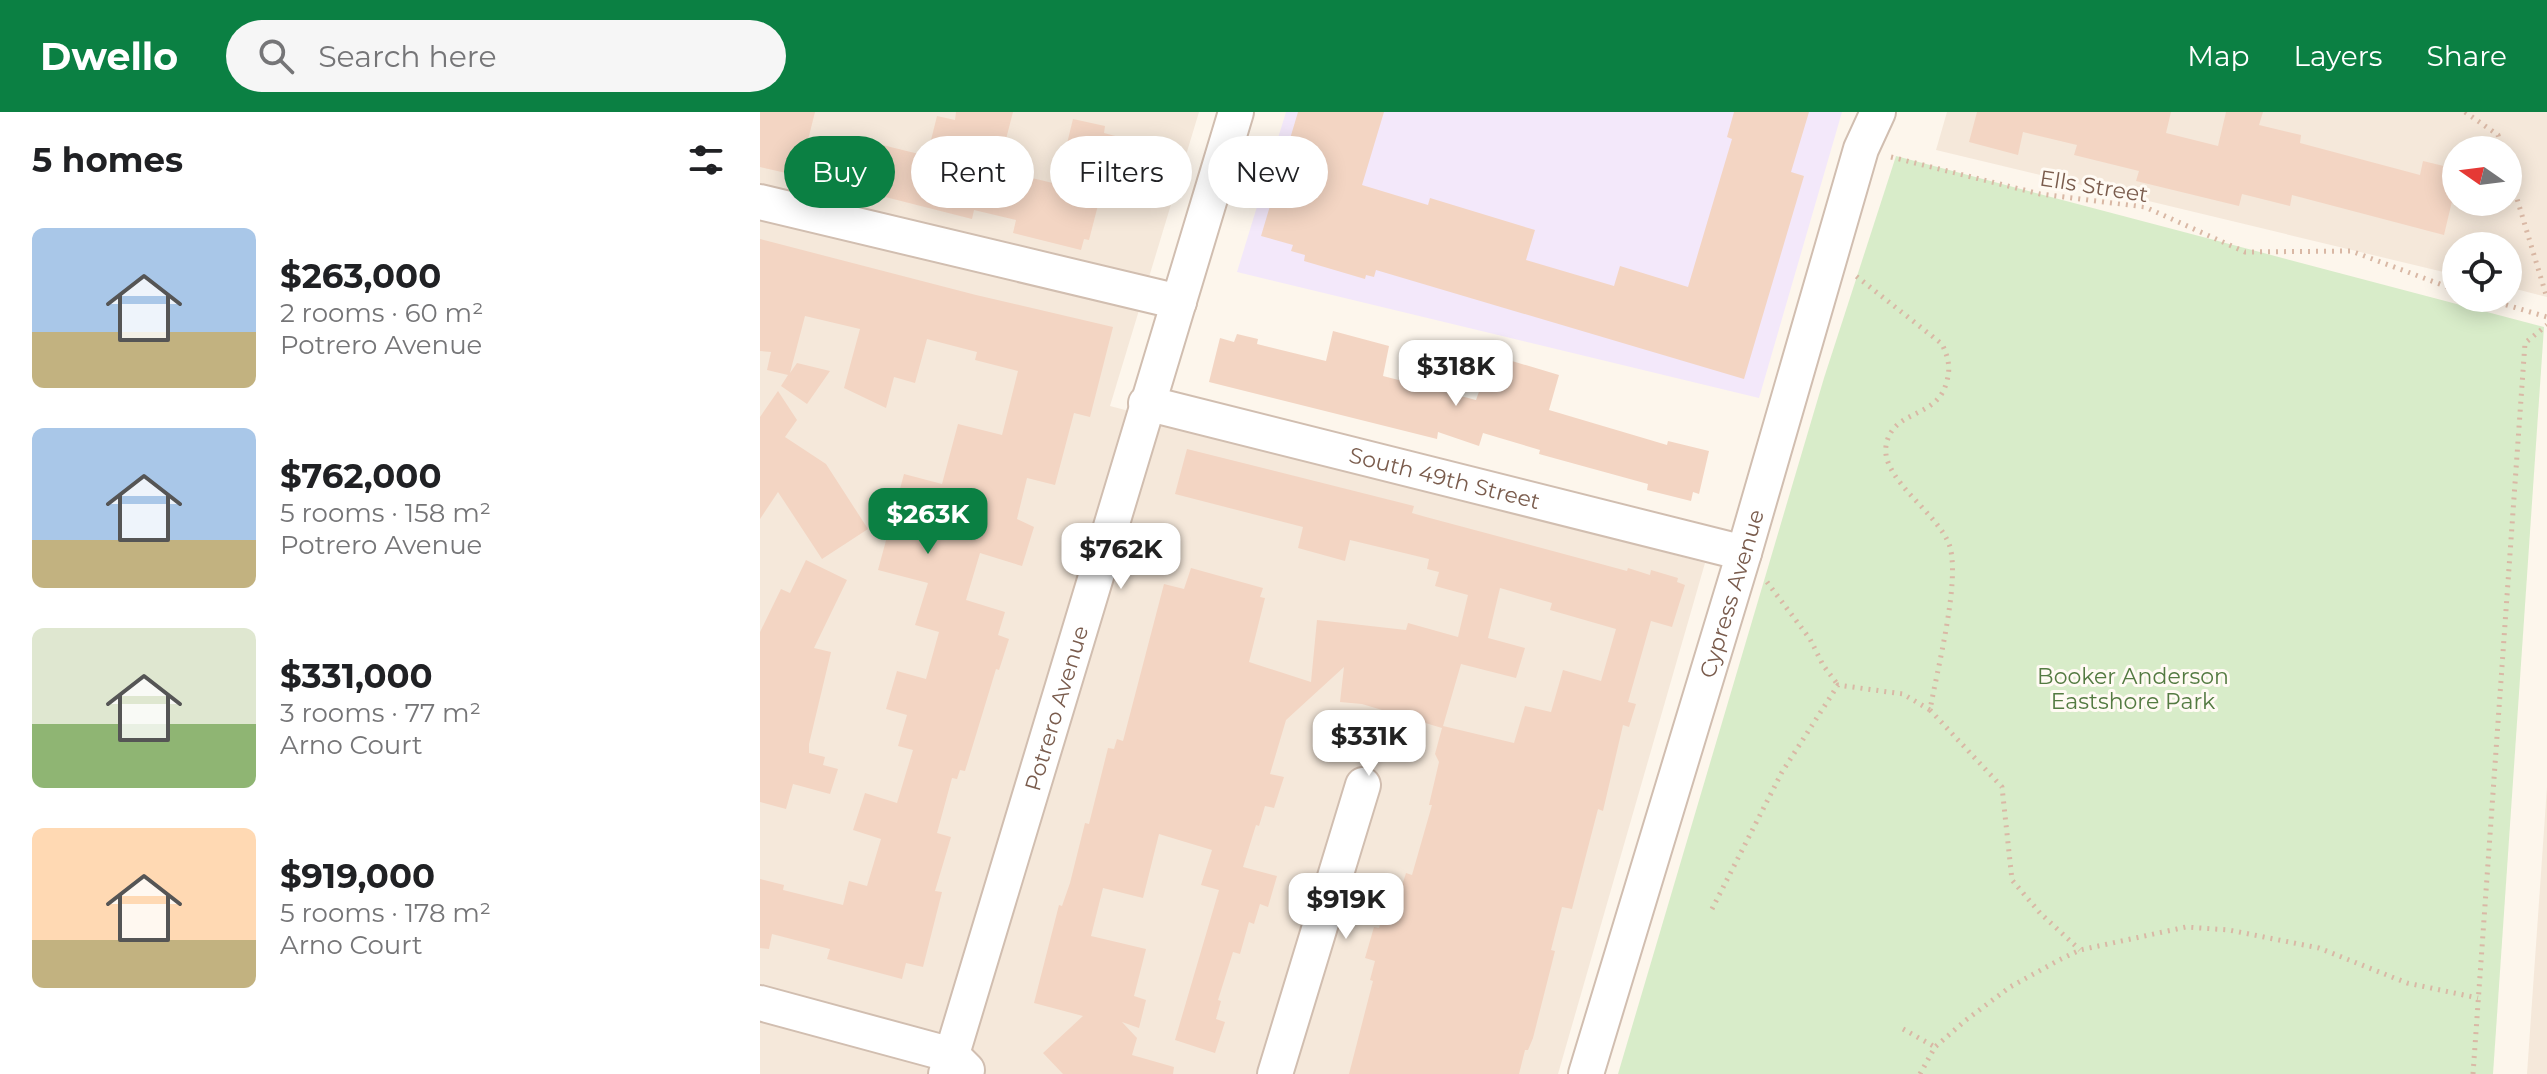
<!DOCTYPE html>
<meta charset="utf-8">
<style>
body{margin:0;font-family:Montserrat,sans-serif;background:#f6f6f6;color:#202124;height:100vh;display:flex;flex-direction:column;font-size:30px;white-space:nowrap}
*{box-sizing:border-box;margin:0}
p{font-size:26px;color:#757577}
.icon{flex:none;width:44px;height:44px;fill:none;stroke:currentColor;stroke-width:2;stroke-linecap:round;stroke-linejoin:round}
.map{position:relative;flex:1;overflow:hidden}
.side{display:flex;flex-direction:column;background:#fff;width:760px}
.side>*{flex:none}
.banner{position:absolute;left:24px;top:24px;width:760px;height:72px;display:flex;gap:16px}
.needle{width:52px;rotate:284deg}
.controls{position:absolute;left:1682px;top:24px;display:grid;gap:16px}
.controls a{display:grid;place-items:center;width:80px;height:80px;border-radius:50%;background:#fff;box-shadow:0 4px 20px #0003;font-size:40px}
.price{position:absolute;translate:-50% -68px;padding:0 18px;border-radius:16px;background:#fff;color:#222;font-size:26px;line-height:52px;filter:drop-shadow(0 2px 4px #0008)}
.price::after{content:'';position:absolute;left:50%;top:48px;width:24px;height:18px;margin-left:-12px;background:inherit;clip-path:polygon(0 0,100% 0,50% 100%)}
.price.selected{background:#0b8043;color:#fff}
ul{padding:0;list-style:none}
li{display:flex;align-items:center;gap:24px;height:200px;padding:0 32px}
li span{display:grid;place-items:center;flex:none;width:224px;height:160px;border-radius:12px;color:#555}
li>.icon{margin-inline-start:auto}
span .icon{width:96px;height:96px;fill:#fffc;stroke-width:1}
li b{font-size:34px}
h2{display:flex;justify-content:space-between;align-items:center;height:96px;padding:0 32px;font-size:34px}
.tag{padding:0 28px;border-radius:36px;background:#fff;box-shadow:0 4px 20px #0003;font-size:28px;line-height:72px}
.tag.selected{background:#0b8043;color:#fff}
header{display:flex;align-items:center;gap:48px;box-sizing:border-box;height:112px;padding:0 40px;background:#0b8043;color:#fff}
header strong{font-size:38px}
nav{display:flex;gap:44px;margin-inline-start:auto;font-size:28px}
.search{width:560px;height:72px;background:#f6f6f6;display:flex;align-items:center;gap:20px;box-sizing:border-box;padding:0 28px;border-radius:44px;color:#757577;font-size:30px}
main{display:flex;flex:1;min-height:0}
.map>svg:first-child{display:block}
</style>
<header>
<strong>Dwello</strong>
<div class="search"><svg class="icon" aria-label="search" viewBox="0 0 24 24"><circle cx="10" cy="10" r="6"/><path d="M15 15l6 6"/></svg>Search here</div>
<nav><a>Map</a><a>Layers</a><a>Share</a></nav>
</header>
<main>
<section class="side">
<h2>5 homes<svg class="icon" aria-label="filters" viewBox="0 0 24 24"><path d="M4 7h16M4 17h16"/><circle cx="9" cy="7" r="2"/><circle cx="15" cy="17" r="2"/></svg></h2>
<ul>
<li><span style="background:linear-gradient(#a9c7e8 65%,#c2b280 0)"><svg class="icon" aria-label="home" viewBox="0 0 24 24"><path d="M3 11l9-7 9 7M6 9v11h12V9"/></svg></span><div><b>$263,000</b><p>2 rooms · 60 m²</p><p>Potrero Avenue</p></div></li>
<li><span style="background:linear-gradient(#a9c7e8 70%,#c2b280 0)"><svg class="icon" aria-label="home" viewBox="0 0 24 24"><path d="M3 11l9-7 9 7M6 9v11h12V9"/></svg></span><div><b>$762,000</b><p>5 rooms · 158 m²</p><p>Potrero Avenue</p></div></li>
<li><span style="background:linear-gradient(#dfe7d0 60%,#8fb573 0)"><svg class="icon" aria-label="home" viewBox="0 0 24 24"><path d="M3 11l9-7 9 7M6 9v11h12V9"/></svg></span><div><b>$331,000</b><p>3 rooms · 77 m²</p><p>Arno Court</p></div></li>
<li><span style="background:linear-gradient(#ffd9b3 70%,#c2b280 0)"><svg class="icon" aria-label="home" viewBox="0 0 24 24"><path d="M3 11l9-7 9 7M6 9v11h12V9"/></svg></span><div><b>$919,000</b><p>5 rooms · 178 m²</p><p>Arno Court</p></div></li>
</ul>
</section>
<div class="map">
<svg width="1787" height="962" viewBox="0 0 1787 962">
<rect width="100%" height="100%" fill="#fdf6ec"/>
<g fill="#f5e8da" fill-rule="evenodd">
<path d="M 0,0 L 439,0 L 350,294 L 945,451 L 798,962 L 0,962 Z"/>
<path d="M 1187,0 L 1787,0 L 1787,185 L 1748,175 L 1748,134 L 1696,134 L 1696,163 L 1176,38 ZM 1696,38 L 1748,38 L 1748,90 L 1696,90 Z"/>
<path d="M 1787,675 L 1787,962 L 1767,962 Z"/>
</g>
<path fill="#f3e8fa" d="M 526,0 L 1082,0 L 999,286 L 477,160 Z"/>
<path fill="#d8ecc9" d="M 1136,44 L 1784,215 L 1733,962 L 858,962 L 1064,266 Z"/>
<g fill="#f3d5c3" fill-rule="evenodd">
<path d="M 0,0 L 55,0 L 39,64 L 0,55 Z"/>
<path d="M 196,0 L 253,0 L 238,58 L 297,72 L 313,7 L 345,14 L 344,21 L 374,29 L 379,38 L 371,66 L 359,63 L 357,69 L 345,66 L 329,128 L 324,127 L 321,138 L 253,121 L 256,108 L 214,98 L 212,107 L 82,74 L 94,26 L 167,44 L 177,4 L 195,8 Z"/>
<path d="M 538,0 L 624,0 L 602,73 L 668,93 L 670,86 L 775,118 L 766,148 L 854,174 L 860,154 L 928,175 L 972,27 L 967,25 L 974,0 L 1049,0 L 1031,60 L 1044,64 L 984,267 L 616,158 L 614,165 L 606,163 L 605,167 L 544,149 L 545,143 L 531,139 L 533,133 L 501,124 Z"/>
<path d="M 1217,0 L 1411,0 L 1406,21 L 1458,34 L 1466,0 L 1503,0 L 1499,13 L 1541,23 L 1540,31 L 1660,63 L 1663,49 L 1692,56 L 1686,83 L 1693,85 L 1684,123 L 1532,83 L 1530,94 L 1482,82 L 1479,94 L 1376,69 L 1379,59 L 1314,43 L 1317,33 L 1263,20 L 1258,43 L 1209,30 Z"/>
<path d="M 0,127 L 216,183 L 353,215 L 330,305 L 314,301 L 295,373 L 267,366 L 257,407 L 274,415 L 262,454 L 220,441 L 206,488 L 245,500 L 238,523 L 249,527 L 239,558 L 236,557 L 205,659 L 200,658 L 197,667 L 192,666 L 177,721 L 191,725 L 175,779 L 182,780 L 163,855 L 146,851 L 142,867 L 67,847 L 70,837 L 12,822 L 9,837 L 0,836 L 0,767 L 24,773 L 23,778 L 83,793 L 89,769 L 107,774 L 121,727 L 93,718 L 105,681 L 137,691 L 153,638 L 138,634 L 147,603 L 126,597 L 137,559 L 166,567 L 179,520 L 155,513 L 168,471 L 118,458 L 144,362 L 182,372 L 198,312 L 242,323 L 258,259 L 215,248 L 217,240 L 167,227 L 155,271 L 134,265 L 126,296 L 84,276 L 100,217 L 45,204 L 30,261 L 37,251 L 70,259 L 47,292 L 21,274 L 28,263 L 7,258 L 11,240 L 0,239 Z"/>
<path d="M 573,219 L 629,234 L 623,264 L 716,288 L 732,243 L 799,263 L 789,298 L 907,333 L 908,329 L 949,339 L 939,382 L 933,380 L 931,389 L 887,378 L 888,372 L 779,342 L 780,338 L 723,321 L 719,334 L 678,320 L 677,327 L 449,270 L 460,226 L 474,230 L 477,222 L 498,227 L 497,232 L 566,249 Z"/>
<path d="M 18,279 L 37,308 L 25,325 L 66,352 L 108,417 L 62,447 L 18,380 L 0,407 L 0,305 Z"/>
<path d="M 427,337 L 654,394 L 652,401 L 666,405 L 867,459 L 868,456 L 890,463 L 891,458 L 918,466 L 917,470 L 925,473 L 912,515 L 891,509 L 868,590 L 876,592 L 869,615 L 863,613 L 843,699 L 838,697 L 812,797 L 802,795 L 791,838 L 795,839 L 773,926 L 768,938 L 765,938 L 759,962 L 589,962 L 613,869 L 610,868 L 615,849 L 605,846 L 614,815 L 619,816 L 630,780 L 639,783 L 646,761 L 652,763 L 672,693 L 669,693 L 679,650 L 675,642 L 682,616 L 602,592 L 580,590 L 584,555 L 526,608 L 510,662 L 524,665 L 514,696 L 505,694 L 499,714 L 496,713 L 483,755 L 517,764 L 508,795 L 500,792 L 494,812 L 489,810 L 480,842 L 473,840 L 458,888 L 461,889 L 456,907 L 465,910 L 455,941 L 415,928 L 459,778 L 441,773 L 452,738 L 399,722 L 383,786 L 343,776 L 331,824 L 386,837 L 374,884 L 386,888 L 379,916 L 362,910 L 377,926 L 372,943 L 414,955 L 413,962 L 303,962 L 283,941 L 323,904 L 274,891 L 299,793 L 302,794 L 310,771 L 325,711 L 329,712 L 348,636 L 354,637 L 357,627 L 363,629 L 404,472 L 424,477 L 431,456 L 503,476 L 500,485 L 505,486 L 489,550 L 551,570 L 557,508 L 646,518 L 648,511 L 698,525 L 708,483 L 675,474 L 679,460 L 667,457 L 669,447 L 590,428 L 585,449 L 538,436 L 543,415 L 415,382 ZM 740,476 L 792,491 L 790,498 L 856,517 L 841,569 L 803,558 L 791,600 L 765,594 L 754,631 L 683,614 L 701,552 L 756,566 L 765,536 L 728,526 Z"/>
<path d="M 46,448 L 87,468 L 54,536 L 71,540 L 49,632 L 49,641 L 65,645 L 63,653 L 78,657 L 70,682 L 33,672 L 26,697 L 0,690 L 0,520 L 21,477 L 30,481 Z"/>
</g>
<g fill="none" stroke-linecap="round" stroke-linejoin="round">
<g stroke="#d1beb0" stroke-width="38">
<g id="minor">
<path d="M 0,90 L 419,190"/>
<path id="s1" d="M 386,291 L 984,441"/>
<path d="M 0,891 L 192,943 L 207,958"/>
<path id="s2" d="M 186,962 L 476,0"/>
<path d="M 515,962 L 603,673"/>
<path id="s3" d="M 826,962 L 984,441 L 1101,37 L 1118,0"/>
</g>
</g>
<g stroke="#d9b8a5" stroke-width="5" stroke-dasharray="2 6" stroke-linecap="butt">
<path d="M 1705,0 L 1738,23 L 1742,38"/>
<path d="M 1131,45 L 1280,82 L 1385,95 L 1485,140 L 1591,139 L 1696,178"/>
<path d="M 1748,57 L 1787,186"/>
<path d="M 1723,186 L 1787,205"/>
<path d="M 1007,470 L 1050,527 L 1063,553 L 1078,573"/>
<path d="M 1170,598 L 1242,675 L 1252,768 L 1280,801 L 1320,838"/>
<path d="M 952,797 L 1022,660 L 1078,573 L 1143,582 L 1170,598 C 1177,558 1200,472 1190,435 C 1180,402 1121,368 1126,334 C 1132,297 1176,307 1186,272 C 1191,257 1189,247 1182,232 L 1096,164"/>
<path d="M 1143,917 L 1175,935"/>
<path d="M 1160,962 L 1175,935 L 1206,908 L 1250,875 L 1299,848 L 1320,838 L 1426,815 L 1469,818 L 1559,836 L 1647,871 L 1718,886"/>
<path d="M 1713,962 L 1765,231 L 1787,213"/>
</g>
<use href="#minor" stroke="#fff" stroke-width="34"/>
</g>
<g text-anchor="middle" stroke-width="6" stroke-linejoin="round" paint-order="stroke">
<g font-size="22" fill="#7a5c4d" stroke="#fffaf3">
<text transform="translate(1334 74) rotate(9)" y="8">Ells Street</text>
<text dy="8" stroke="none"><textPath href="#s1" startOffset="308">South 49th Street</textPath></text>
<text dy="8" stroke="none"><textPath href="#s3" startOffset="502">Cypress Avenue</textPath></text>
<text dy="8" stroke="none"><textPath href="#s2" startOffset="382">Potrero Avenue</textPath></text>
</g>
<g font-size="22" fill="#537a41" stroke="#fffaf3">
<text x="1373" y="572">Booker Anderson<tspan x="1373" dy="25">Eastshore Park</tspan></text>
</g>
</g>
</svg>
<div class="controls">
<a><svg class="needle" viewBox="-14 -14 28 28"><path d="M0-13l5 13h-10z" fill="#e53935"/><path d="M0 13l5-13h-10z" fill="#757577"/></svg></a>
<a><svg class="icon" aria-label="locate" viewBox="0 0 24 24"><circle cx="12" cy="12" r="6"/><path d="M12 2v4M12 18v4M2 12h4M18 12h4"/></svg></a>
</div>
<b class="price" style="left:696px;top:296px">$318K</b>
<b class="price selected" style="left:168px;top:444px">$263K</b>
<b class="price" style="left:361px;top:479px">$762K</b>
<b class="price" style="left:609px;top:666px">$331K</b>
<b class="price" style="left:586px;top:829px">$919K</b>
<div class="banner">
<a class="tag selected">Buy</a>
<a class="tag">Rent</a>
<a class="tag">Filters</a>
<a class="tag">New</a>
</div>
</div>
</main>
